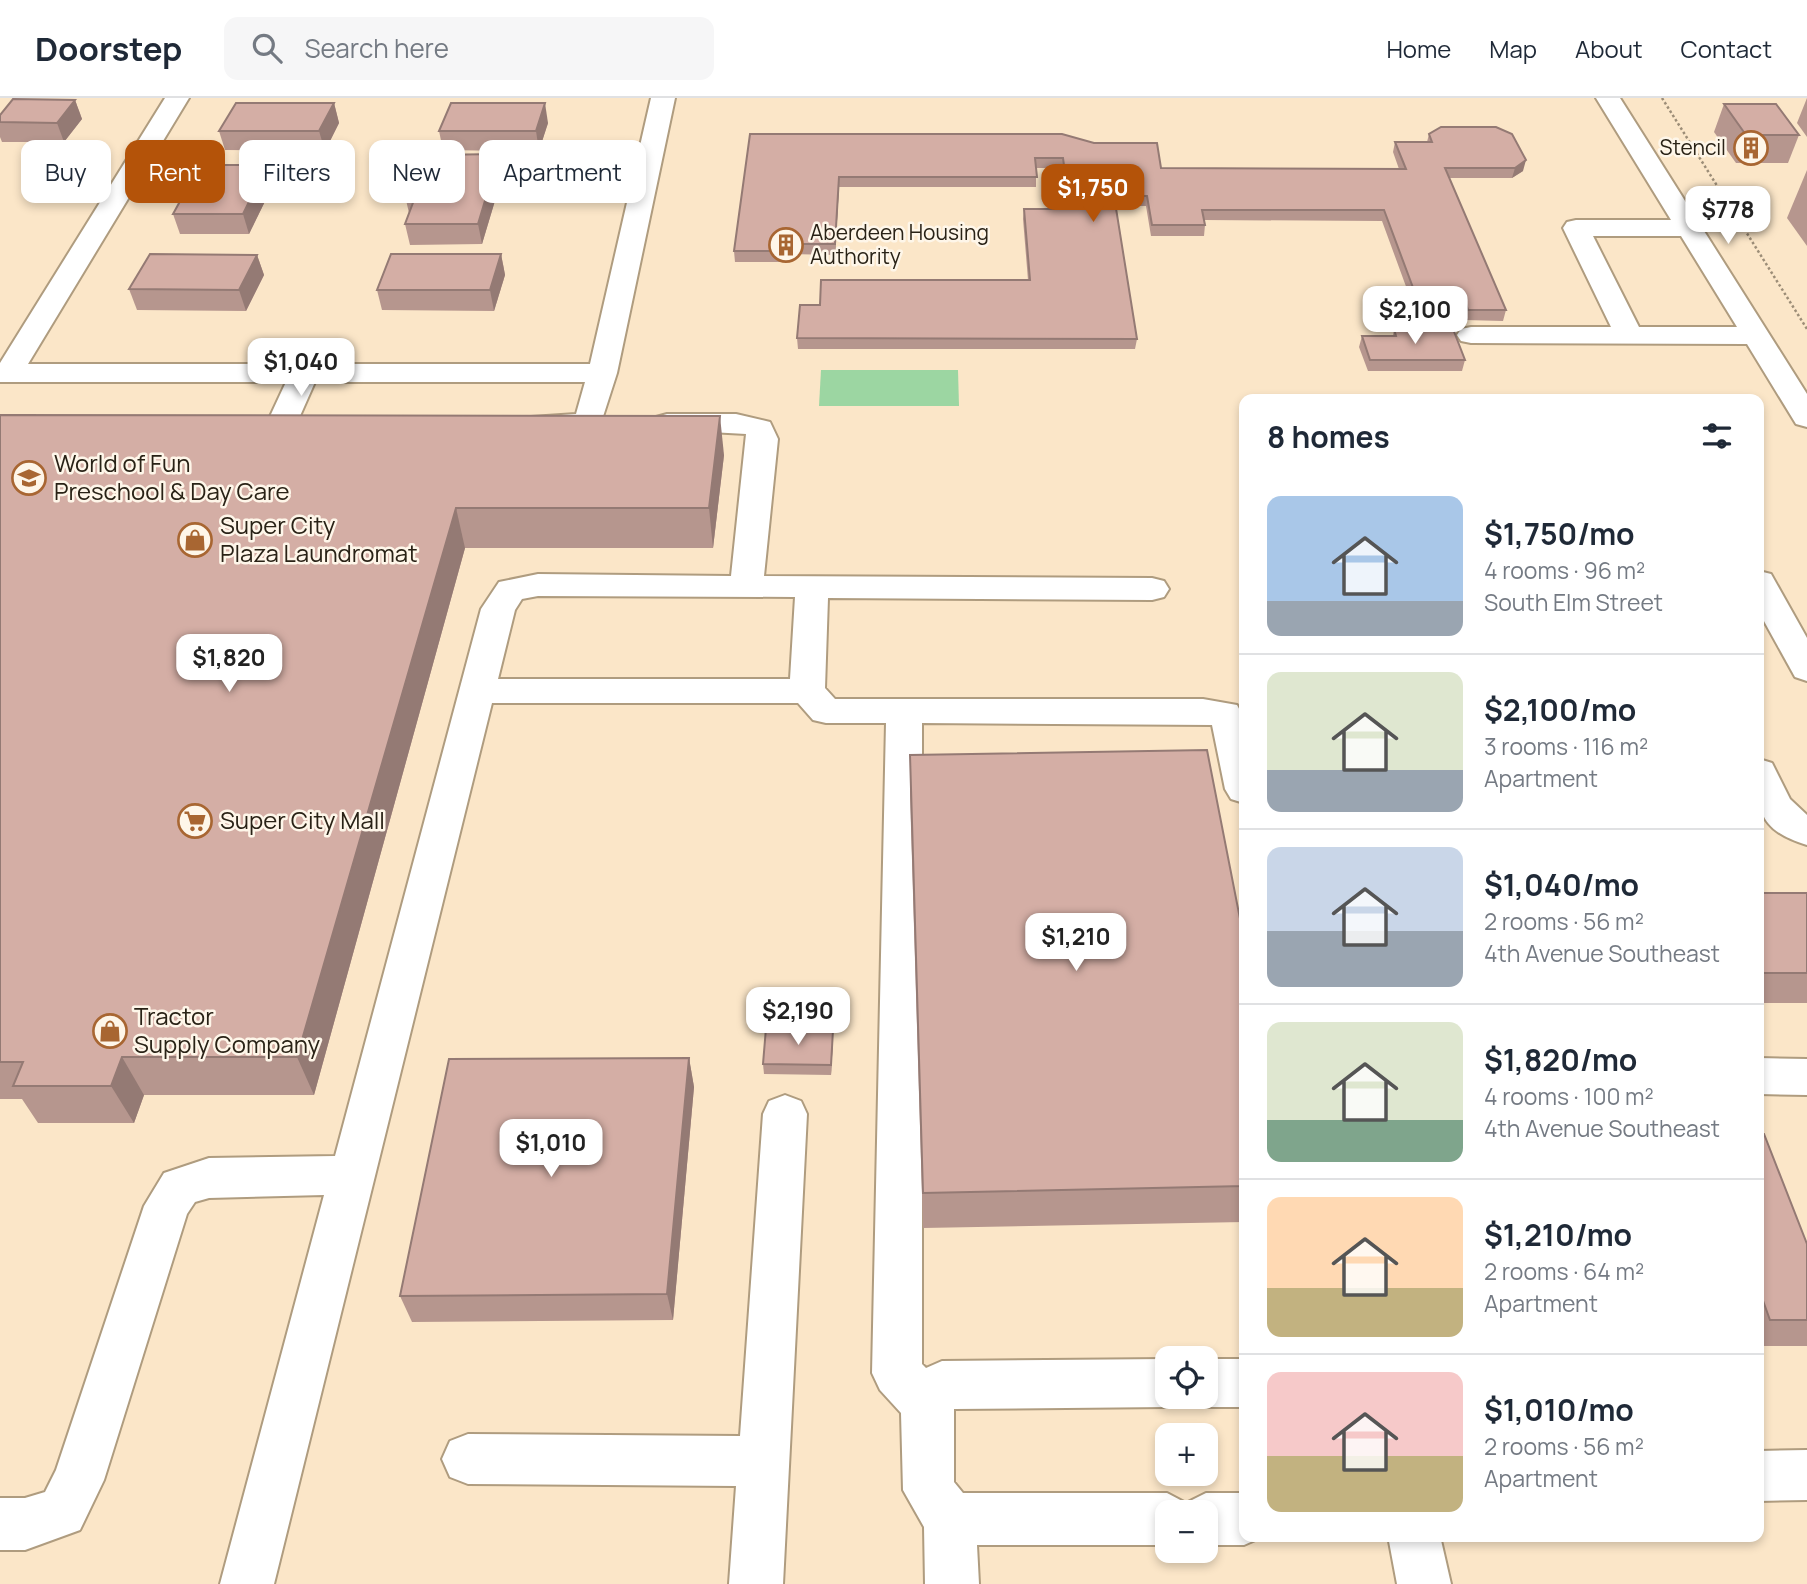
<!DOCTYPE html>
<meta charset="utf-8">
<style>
body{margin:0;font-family:Manrope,sans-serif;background:#f6f6f7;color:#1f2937;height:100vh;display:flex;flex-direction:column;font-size:26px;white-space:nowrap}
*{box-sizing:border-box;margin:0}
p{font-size:23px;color:#747a83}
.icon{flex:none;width:38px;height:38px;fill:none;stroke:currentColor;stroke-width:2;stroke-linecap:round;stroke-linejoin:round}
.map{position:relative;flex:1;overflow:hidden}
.side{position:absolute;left:1239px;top:296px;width:525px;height:1148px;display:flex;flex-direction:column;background:#fff;border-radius:14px;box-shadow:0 4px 10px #0003}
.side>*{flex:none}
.hud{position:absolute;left:21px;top:42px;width:665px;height:63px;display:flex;gap:14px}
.controls{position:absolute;left:1155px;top:1248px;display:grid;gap:14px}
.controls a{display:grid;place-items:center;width:63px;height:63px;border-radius:14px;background:#fff;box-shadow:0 4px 10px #0003;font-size:35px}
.price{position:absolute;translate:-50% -60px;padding:0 16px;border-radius:14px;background:#fff;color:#222;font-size:23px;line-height:46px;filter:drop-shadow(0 2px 4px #0008)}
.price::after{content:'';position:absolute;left:50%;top:42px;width:21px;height:16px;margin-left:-10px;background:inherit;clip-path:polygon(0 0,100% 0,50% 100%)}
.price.selected{background:#b45309;color:#fff}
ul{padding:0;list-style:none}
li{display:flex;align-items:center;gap:21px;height:175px;padding:0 28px}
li+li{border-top:2px solid #e0e1e3}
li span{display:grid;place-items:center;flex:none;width:196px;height:140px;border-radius:14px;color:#555}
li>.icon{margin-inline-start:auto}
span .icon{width:84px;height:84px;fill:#fffc;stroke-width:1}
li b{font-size:30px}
h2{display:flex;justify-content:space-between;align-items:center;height:84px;padding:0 28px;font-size:30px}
.pill{padding:0 24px;border-radius:14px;background:#fff;box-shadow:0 4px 10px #0003;font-size:24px;line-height:63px}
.pill.selected{background:#b45309;color:#fff}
header{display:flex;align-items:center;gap:42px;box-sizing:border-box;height:98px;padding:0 35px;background:#fff;border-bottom:2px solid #e0e1e3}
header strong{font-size:33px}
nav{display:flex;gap:38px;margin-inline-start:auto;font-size:24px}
.search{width:490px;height:63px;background:#f6f6f7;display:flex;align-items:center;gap:18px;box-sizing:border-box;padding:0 24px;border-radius:14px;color:#747a83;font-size:26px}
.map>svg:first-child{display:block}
</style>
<header>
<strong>Doorstep</strong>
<div class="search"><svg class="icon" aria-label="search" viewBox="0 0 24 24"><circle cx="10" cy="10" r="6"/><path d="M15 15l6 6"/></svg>Search here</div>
<nav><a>Home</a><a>Map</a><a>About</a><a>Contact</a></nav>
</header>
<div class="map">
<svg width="1807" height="1486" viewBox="0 0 1807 1486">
<rect width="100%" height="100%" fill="#fbe6c8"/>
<path fill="#9cd6a2" d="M 821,272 L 958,272 L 959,308 L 819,308 Z"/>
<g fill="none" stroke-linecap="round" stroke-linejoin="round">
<g stroke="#af9c7f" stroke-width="4">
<g id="minor">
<path d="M 165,0 L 189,0 L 28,266 L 590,266 L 651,0 L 675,0 L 617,275 L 599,331 L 588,334 L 531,331 L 527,325 L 531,319 L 576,316 L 585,284 L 315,284 L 296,327 L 292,333 L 281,336 L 270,333 L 266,327 L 286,284 L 0,284 L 0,265 Z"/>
<path d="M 1596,0 L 1620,0 L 1807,296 L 1807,329 L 1796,326 L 1747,246 L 1471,245 L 1461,243 L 1457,237 L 1461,231 L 1471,229 L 1611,229 L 1563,130 L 1567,124 L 1576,122 L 1671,122 ZM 1593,138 L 1681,138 L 1737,229 L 1639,229 Z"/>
<path d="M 667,316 L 736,316 L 770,324 L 778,341 L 764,478 L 1152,480 L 1164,483 L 1169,491 L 1164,499 L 1152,502 L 828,500 L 825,590 L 835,601 L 1203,601 L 1237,607 L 1244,620 L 1244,705 L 1231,701 L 1225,691 L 1212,627 L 922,625 L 922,1266 L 926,1270 L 942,1263 L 1167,1261 L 1167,1298 L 1186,1298 L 1167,1309 L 954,1311 L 954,1384 L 963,1395 L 1167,1395 L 1186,1405 L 1206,1395 L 1244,1395 L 1244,1438 L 1262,1439 L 1244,1447 L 1206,1447 L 1206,1414 L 1167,1414 L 1167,1447 L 977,1447 L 979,1486 L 925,1486 L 924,1429 L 903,1392 L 901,1315 L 880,1292 L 872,1275 L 886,625 L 826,625 L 813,622 L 798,605 L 492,605 L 274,1486 L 220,1486 L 324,1097 L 209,1100 L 195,1104 L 187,1116 L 104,1382 L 80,1432 L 25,1452 L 0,1452 L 0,1400 L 25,1400 L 45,1394 L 56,1372 L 144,1108 L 164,1075 L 209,1060 L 335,1058 L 481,511 L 499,484 L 538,476 L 731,478 L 746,336 L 656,331 L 652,325 L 656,319 ZM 538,498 L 795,499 L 790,581 L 498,581 L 515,512 L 522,501 Z"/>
<path d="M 1759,473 L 1771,476 L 1807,540 L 1807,583 L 1795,579 L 1759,514 Z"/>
<path d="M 1759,661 L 1772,665 L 1790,701 L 1807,717 L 1807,747 C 1755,731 1757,709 1759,661 Z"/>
<path d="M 1759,960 L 1807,961 L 1807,997 L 1759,996 Z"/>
<path d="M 785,997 L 801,1003 L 807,1016 L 783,1486 L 729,1486 L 736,1388 L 468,1386 L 450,1379 L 442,1361 L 450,1343 L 468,1336 L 740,1338 L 763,1016 L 769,1003 Z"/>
<path d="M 1206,1261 L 1244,1261 L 1244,1309 L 1206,1309 L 1189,1302 L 1187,1298 L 1206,1298 Z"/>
<path d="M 1807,1352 L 1807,1402 L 1759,1403 L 1759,1353 Z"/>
<path d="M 1388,1438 L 1440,1438 L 1451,1486 L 1397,1486 Z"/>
</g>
</g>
<path stroke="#9c8d77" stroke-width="2.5" stroke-dasharray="2.5 2.5" stroke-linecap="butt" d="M 1662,0 L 1807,231"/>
<use href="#minor" fill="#fff" fill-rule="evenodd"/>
</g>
<g fill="#b6968e">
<path d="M 1807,0 L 1807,39 L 1797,25 Z"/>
<path d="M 75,2 L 82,21 L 64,44 L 2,44 L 0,39 L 0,17 Z"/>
<path d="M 334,5 L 339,25 L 325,53 L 225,52 L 219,33 Z"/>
<path d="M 1724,6 L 1799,37 L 1788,65 L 1736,65 L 1714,34 Z"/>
<path d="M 548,25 L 539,52 L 565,63 L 560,79 L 514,78 L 512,68 L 517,53 L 443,52 L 439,33 Z"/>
<path d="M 750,36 L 1062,36 L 1161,70 L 1399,71 L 1393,54 L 1395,44 L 1427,44 L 1429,36 L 1523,73 L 1512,80 L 1449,80 L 1506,212 L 1503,223 L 1465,222 L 1462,214 L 1415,213 L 1382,123 L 1204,122 L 1205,127 L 1204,138 L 1151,138 L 1146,108 L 1116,108 L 1137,241 L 1135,251 L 798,251 L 797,240 L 820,207 L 1028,182 L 1023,121 L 1024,111 L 1068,111 L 1063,70 L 1036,70 L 1036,89 L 839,89 L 835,157 L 789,156 L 788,164 L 735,164 L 734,153 Z"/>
<path d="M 267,67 L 273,87 L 249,136 L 180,136 L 173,116 Z"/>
<path d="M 1807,72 L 1807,148 L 1787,120 Z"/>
<path d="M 503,76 L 482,146 L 410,147 L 405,126 L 409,115 L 406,102 L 423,81 Z"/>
<path d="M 501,156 L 505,177 L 494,213 L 382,212 L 377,192 Z"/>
<path d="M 257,157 L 264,177 L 246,213 L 137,212 L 129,191 Z"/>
<path d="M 1394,231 L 1465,262 L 1462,273 L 1368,273 L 1359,249 L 1362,238 L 1393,238 Z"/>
<path d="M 0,317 L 724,357 L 713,450 L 465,450 L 314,997 L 144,997 L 134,1025 L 38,1025 L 22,1001 L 0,1001 Z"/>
<path d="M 910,657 L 1244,841 L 1244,1124 L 923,1130 L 910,696 Z"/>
<rect x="1759" y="795" width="48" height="110"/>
<path d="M 833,942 L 831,977 L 764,976 L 763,966 Z"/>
<path d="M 689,960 L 694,989 L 673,1222 L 412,1224 L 400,1198 Z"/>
<path d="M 1759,1036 L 1807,1146 L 1807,1248 L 1759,1248 Z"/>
</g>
<g fill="#947a74">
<path d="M 75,2 L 82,21 L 64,44 L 57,25 Z"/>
<path d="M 334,5 L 339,25 L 325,53 L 319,33 Z"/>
<path d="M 545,5 L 548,25 L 539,53 L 536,33 Z"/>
<path d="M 564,52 L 565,63 L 560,79 L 558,69 Z"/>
<path d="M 499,56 L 503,76 L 482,146 L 478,126 Z"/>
<path d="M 1526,62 L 1523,73 L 1512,80 L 1515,70 Z"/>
<path d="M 267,67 L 273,87 L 249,136 L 243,116 Z"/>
<path d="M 839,79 L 839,89 L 835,157 L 835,146 Z"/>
<path d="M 501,156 L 505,177 L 494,213 L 490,192 Z"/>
<path d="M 257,157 L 264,177 L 246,213 L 239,192 Z"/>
<path d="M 720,318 L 724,357 L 713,450 L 709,410 Z"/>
<path d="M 456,410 L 465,450 L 314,997 L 297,959 Z"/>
<path d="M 833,932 L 833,942 L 831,977 L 831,967 Z"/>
<path d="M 122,959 L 144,997 L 134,1025 L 111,988 Z"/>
<path d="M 689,960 L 694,989 L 673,1222 L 667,1196 Z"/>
</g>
<g fill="#d4aea5" stroke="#947a74" stroke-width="2">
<path d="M 13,1 L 75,2 L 57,25 L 0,24 L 0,17 Z"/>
<path d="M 236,5 L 334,5 L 319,33 L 219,33 Z"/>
<path d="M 451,5 L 545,5 L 536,33 L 439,33 Z"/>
<path d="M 1724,6 L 1776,6 L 1799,37 L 1746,37 Z"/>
<path d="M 1441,29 L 1496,29 L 1512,36 L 1526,62 L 1515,70 L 1445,70 L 1506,212 L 1468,212 L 1465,203 L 1418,203 L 1384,112 L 1202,112 L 1205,127 L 1152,127 L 1147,98 L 1114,98 L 1137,241 L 797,240 L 800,207 L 820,207 L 821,182 L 1030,182 L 1024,111 L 1070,111 L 1063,60 L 1035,60 L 1037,79 L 839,79 L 835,146 L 788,146 L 788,153 L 734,153 L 750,36 L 1062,36 L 1094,45 L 1157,45 L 1161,70 L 1406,71 L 1395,44 L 1432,44 L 1429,36 Z"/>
<path d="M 518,52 L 564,52 L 558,69 L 512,68 Z"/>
<path d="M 499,56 L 478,126 L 405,126 L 414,102 L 406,102 L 414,81 L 423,81 L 431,57 Z"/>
<path d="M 200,67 L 267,67 L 243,116 L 173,116 Z"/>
<path d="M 150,156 L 257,157 L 239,192 L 129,191 Z"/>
<path d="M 391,156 L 501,156 L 490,192 L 377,192 Z"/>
<path d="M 1394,231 L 1453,231 L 1465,262 L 1370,262 L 1362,238 L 1396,238 Z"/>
<path d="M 0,317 L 720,318 L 709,410 L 456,410 L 297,959 L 122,959 L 111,988 L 13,988 L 23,964 L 0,964 Z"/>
<path d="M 1207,652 L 1244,841 L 1244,1088 L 923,1095 L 910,657 Z"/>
<rect x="1759" y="795" width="48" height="80"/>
<path d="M 766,930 L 833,932 L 831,967 L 763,966 Z"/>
<path d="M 689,960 L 667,1196 L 400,1198 L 449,961 Z"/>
<path d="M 1759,1036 L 1764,1036 L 1807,1146 L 1807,1222 L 1770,1222 L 1762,1200 L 1759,1200 Z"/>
</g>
<defs>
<g id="building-ring" transform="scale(1.75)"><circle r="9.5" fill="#fef6e9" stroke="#a86632" stroke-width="1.5"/><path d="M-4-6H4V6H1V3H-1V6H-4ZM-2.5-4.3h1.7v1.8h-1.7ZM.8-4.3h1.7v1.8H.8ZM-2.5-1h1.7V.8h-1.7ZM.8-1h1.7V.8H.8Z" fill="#a86632"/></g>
<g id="school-ring" transform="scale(1.75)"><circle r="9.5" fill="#fef6e9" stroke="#a86632" stroke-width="1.5"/><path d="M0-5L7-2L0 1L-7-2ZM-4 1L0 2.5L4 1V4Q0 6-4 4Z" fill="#a86632"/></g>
<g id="shop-ring" transform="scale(1.75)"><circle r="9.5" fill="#fef6e9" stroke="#a86632" stroke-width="1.5"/><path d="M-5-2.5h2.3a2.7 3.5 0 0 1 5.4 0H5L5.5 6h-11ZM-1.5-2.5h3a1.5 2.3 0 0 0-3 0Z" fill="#a86632"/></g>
<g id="supermarket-ring" transform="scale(1.75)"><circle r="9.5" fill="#fef6e9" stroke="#a86632" stroke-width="1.5"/><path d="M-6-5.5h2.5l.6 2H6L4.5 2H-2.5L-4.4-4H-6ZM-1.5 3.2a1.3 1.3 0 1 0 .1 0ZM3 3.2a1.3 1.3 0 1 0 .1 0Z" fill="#a86632"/></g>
</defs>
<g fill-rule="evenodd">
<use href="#building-ring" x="1751" y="50"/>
<use href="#building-ring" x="786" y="147"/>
<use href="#school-ring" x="29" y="380"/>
<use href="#shop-ring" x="195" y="442"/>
<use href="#supermarket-ring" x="195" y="723"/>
<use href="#shop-ring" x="110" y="933"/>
</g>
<g text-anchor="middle" stroke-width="5" stroke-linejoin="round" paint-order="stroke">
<g font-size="21" fill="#292216" stroke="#fef6e9" text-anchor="end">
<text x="1726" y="57">Stencil</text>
<text x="810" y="142" text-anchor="start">Aberdeen Housing<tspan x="810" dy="24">Authority</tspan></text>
</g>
<g font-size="24" fill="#292216" stroke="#fef6e9" text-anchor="start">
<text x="54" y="374">World of Fun<tspan x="54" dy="28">Preschool &amp; Day Care</tspan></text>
<text x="220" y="436">Super City<tspan x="220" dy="28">Plaza Laundromat</tspan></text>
<text x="220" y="731">Super City Mall</text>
<text x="134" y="927">Tractor<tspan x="134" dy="28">Supply Company</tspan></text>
</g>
</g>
</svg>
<div class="controls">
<a><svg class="icon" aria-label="locate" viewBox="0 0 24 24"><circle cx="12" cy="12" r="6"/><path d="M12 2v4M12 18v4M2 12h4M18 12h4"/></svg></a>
<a>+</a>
<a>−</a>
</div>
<b class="price selected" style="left:1093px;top:126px">$1,750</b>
<b class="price" style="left:1728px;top:148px">$778</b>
<b class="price" style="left:1415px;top:248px">$2,100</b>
<b class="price" style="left:301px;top:300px">$1,040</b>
<b class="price" style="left:229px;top:596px">$1,820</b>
<b class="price" style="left:1076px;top:875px">$1,210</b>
<b class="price" style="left:798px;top:949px">$2,190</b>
<b class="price" style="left:551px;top:1081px">$1,010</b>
<div class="hud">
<a class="pill">Buy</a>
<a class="pill selected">Rent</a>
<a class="pill">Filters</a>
<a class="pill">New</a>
<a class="pill">Apartment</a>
</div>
<section class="side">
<h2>8 homes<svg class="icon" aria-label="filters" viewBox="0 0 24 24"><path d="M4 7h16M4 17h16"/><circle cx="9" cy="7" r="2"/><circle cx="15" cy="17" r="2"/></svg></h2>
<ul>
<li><span style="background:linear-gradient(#a9c7e8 75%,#9aa5b1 0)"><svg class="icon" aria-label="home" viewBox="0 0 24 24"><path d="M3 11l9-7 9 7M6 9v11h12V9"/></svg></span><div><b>$1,750/mo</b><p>4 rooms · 96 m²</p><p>South Elm Street</p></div></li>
<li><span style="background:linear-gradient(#dfe7d0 70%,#9aa5b1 0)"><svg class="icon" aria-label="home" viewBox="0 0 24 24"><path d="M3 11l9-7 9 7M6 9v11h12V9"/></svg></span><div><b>$2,100/mo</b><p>3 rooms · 116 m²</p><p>Apartment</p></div></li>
<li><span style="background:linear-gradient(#c9d6e8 60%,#9aa5b1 0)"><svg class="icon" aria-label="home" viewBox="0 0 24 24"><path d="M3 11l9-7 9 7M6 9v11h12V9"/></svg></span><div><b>$1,040/mo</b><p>2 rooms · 56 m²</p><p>4th Avenue Southeast</p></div></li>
<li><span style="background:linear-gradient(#dfe7d0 70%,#7fa58c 0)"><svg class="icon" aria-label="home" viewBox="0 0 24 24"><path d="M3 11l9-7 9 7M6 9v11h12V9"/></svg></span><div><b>$1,820/mo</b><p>4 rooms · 100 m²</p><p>4th Avenue Southeast</p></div></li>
<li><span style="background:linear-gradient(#ffd9b3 65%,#c2b280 0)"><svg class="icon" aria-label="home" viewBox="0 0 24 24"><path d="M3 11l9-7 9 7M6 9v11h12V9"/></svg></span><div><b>$1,210/mo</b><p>2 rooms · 64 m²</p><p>Apartment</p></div></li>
<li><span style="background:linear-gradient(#f6c9c9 60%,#c2b280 0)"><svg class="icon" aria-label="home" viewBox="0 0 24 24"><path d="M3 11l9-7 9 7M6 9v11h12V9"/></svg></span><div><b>$1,010/mo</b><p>2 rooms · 56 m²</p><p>Apartment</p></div></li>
</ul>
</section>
</div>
